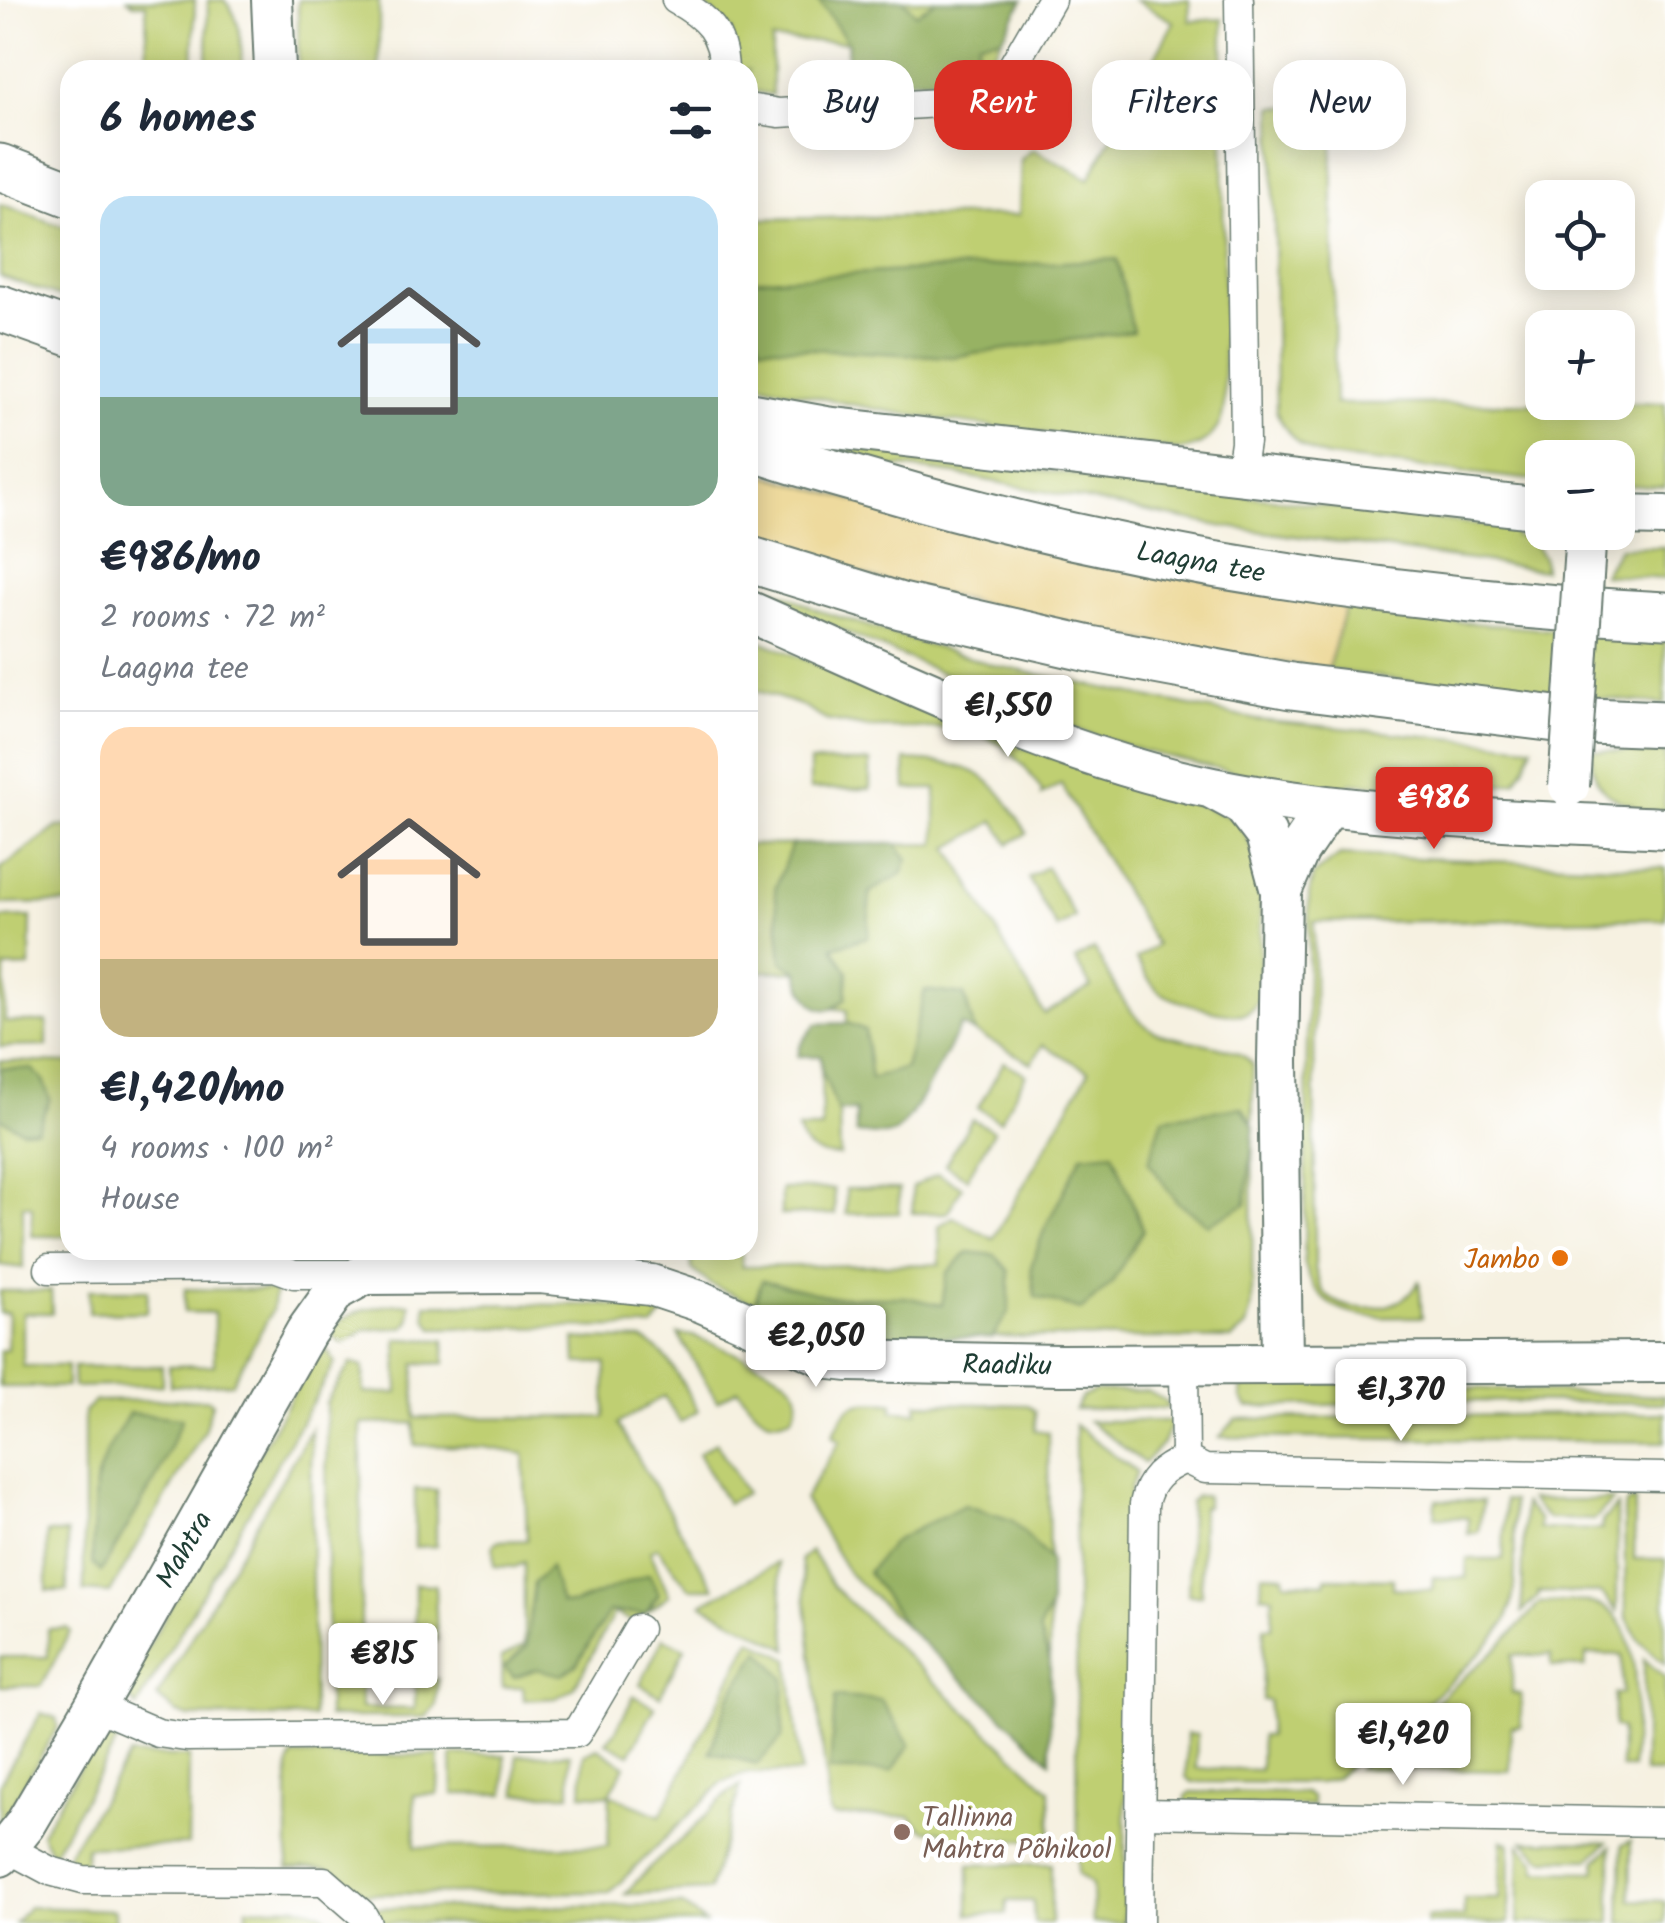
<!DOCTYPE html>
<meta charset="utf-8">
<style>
body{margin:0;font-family:Kalam,sans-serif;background:#f6f6f7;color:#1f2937;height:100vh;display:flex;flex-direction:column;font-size:38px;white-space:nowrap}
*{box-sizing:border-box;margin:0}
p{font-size:32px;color:#747a83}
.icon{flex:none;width:55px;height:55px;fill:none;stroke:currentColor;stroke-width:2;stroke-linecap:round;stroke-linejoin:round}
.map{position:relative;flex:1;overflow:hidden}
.drawer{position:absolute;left:60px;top:60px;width:698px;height:1200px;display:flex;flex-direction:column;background:#fff;border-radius:30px;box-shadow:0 5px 25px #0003}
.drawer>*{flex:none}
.top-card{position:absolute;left:788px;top:60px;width:728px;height:90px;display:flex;gap:20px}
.tools{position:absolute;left:1525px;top:180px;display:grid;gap:20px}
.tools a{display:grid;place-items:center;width:110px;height:110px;border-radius:20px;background:#fff;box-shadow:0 5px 25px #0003;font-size:50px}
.price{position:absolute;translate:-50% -85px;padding:0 22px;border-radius:10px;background:#fff;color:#222;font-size:32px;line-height:65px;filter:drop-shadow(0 2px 5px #0008)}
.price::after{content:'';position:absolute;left:50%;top:60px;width:30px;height:22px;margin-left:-15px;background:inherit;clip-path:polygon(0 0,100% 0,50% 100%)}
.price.active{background:#d93025;color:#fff}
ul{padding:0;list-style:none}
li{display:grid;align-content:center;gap:20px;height:530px;padding:0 40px}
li+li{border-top:2px solid #e0e1e3}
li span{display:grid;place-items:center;height:310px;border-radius:30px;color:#555}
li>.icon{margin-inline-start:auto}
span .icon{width:180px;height:180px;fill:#fffc;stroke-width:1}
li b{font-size:42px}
h2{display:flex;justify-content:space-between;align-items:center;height:120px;padding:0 40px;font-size:42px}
.tag{padding:0 35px;border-radius:30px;background:#fff;box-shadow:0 5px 25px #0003;font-size:35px;line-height:90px}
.tag.active{background:#d93025;color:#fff}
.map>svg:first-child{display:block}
</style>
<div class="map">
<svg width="1665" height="1923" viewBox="0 0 1665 1923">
<rect width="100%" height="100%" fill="#fff"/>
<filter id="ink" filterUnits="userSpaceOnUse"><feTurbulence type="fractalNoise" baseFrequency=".01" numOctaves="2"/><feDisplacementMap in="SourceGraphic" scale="20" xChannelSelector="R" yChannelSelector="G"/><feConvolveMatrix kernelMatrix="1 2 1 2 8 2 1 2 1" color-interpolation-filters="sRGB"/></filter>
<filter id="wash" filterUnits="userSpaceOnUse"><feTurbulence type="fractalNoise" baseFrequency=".0048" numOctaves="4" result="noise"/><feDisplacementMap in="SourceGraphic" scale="40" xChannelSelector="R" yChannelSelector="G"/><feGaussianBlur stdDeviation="2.25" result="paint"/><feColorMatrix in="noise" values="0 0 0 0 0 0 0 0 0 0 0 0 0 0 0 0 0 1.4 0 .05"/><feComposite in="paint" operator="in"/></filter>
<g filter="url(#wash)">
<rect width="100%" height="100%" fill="#f6f1e1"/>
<g fill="#bfcf72" stroke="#6f8653" stroke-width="2.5">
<path d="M 128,0 L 195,0 L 193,70 L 130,70 L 130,67 L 147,66 L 146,4 L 133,4 Z"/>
<path d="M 208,0 L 224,0 C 243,19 241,45 242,70 L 207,70 Z"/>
<rect x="298" y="0" width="81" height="70"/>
<path d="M 699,0 L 1023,0 L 984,70 L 972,79 L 845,81 L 848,42 L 772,40 L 772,95 L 748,90 L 748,70 L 737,70 L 731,30 Z"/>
<path d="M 1135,0 L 1189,0 L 1190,21 L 1223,19 L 1224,404 C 1223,431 1203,450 1176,450 C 1033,431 887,419 748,380 L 748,226 L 758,219 L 1019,215 L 1021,159 L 1033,149 L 1089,179 L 1174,22 Z"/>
<path d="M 1273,107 L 1332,107 L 1335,404 L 1665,403 L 1665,487 L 1618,485 L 1618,458 L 1542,458 L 1542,480 L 1524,479 L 1329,457 C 1301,451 1287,436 1276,411 Z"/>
<path d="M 0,204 L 70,229 L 70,300 L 0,276 Z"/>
<path d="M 799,445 L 877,450 L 1516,529 L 1515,536 L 1530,539 L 1543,557 L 1544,570 L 1220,526 L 955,474 L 902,467 L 892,469 Z"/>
<path d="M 1665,547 L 1665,579 L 1603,575 L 1619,548 Z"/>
<path d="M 748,582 L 788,595 L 817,610 L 993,665 L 1257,720 L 1532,746 L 1526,765 L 1516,781 L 1490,788 L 1464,790 L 1350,783 L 1347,790 L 1281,783 L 1143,751 L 1075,729 L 748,591 Z"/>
<path d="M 1345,607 L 1440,620 L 1665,640 L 1665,704 L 1446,686 L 1328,670 Z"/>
<path d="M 748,636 L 1022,747 L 1206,807 L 1239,821 L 1261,866 L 1260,994 C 1257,1002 1255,1009 1246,1013 C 1231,1019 1173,1001 1160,992 C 1149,984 1143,970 1136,959 L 1156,945 L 1061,784 L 1041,795 L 1042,791 L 1025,767 L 1005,747 L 982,735 L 960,728 L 869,728 L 826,720 L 798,704 L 748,688 Z"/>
<path d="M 1591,750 L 1665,753 L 1665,812 L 1633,810 L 1633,805 C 1603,798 1592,782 1591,750 Z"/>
<path d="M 905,760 C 977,763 991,773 1027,833 L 1009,844 L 995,821 L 949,848 L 1044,1014 L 1091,987 L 1075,960 L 1094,949 C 1111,977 1126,1017 1156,1032 C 1180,1043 1240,1043 1253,1065 L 1252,1305 L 1246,1327 L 1232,1339 L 831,1335 L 711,1285 L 692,1269 L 691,1250 L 741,1250 L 742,1267 L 940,1264 L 939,1226 L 953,1217 L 993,1239 L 1089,1071 L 1043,1045 L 1032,1063 L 961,1025 L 911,1115 L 894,1133 L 856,1133 L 856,1111 L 839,1111 L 840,1156 C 818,1155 804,1152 798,1129 L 822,1129 L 821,1055 L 798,1056 L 801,1044 L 816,1024 L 847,1023 L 847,1010 C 817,1007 804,1004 797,971 L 748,972 L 748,845 L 936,844 L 936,789 L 906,789 Z"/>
<rect x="810" y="762" width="60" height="27"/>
<path d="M 70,826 L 70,903 L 0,904 L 0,869 L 57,827 Z"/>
<path d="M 1340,855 L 1665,868 L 1665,919 L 1314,922 L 1315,1268 C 1317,1274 1319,1285 1323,1291 C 1343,1318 1408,1313 1419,1280 L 1422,1317 C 1370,1317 1319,1324 1304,1262 L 1309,894 L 1313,875 Z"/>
<path d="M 1046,867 L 1075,917 L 1057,928 L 1028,878 Z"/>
<path d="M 31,917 L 30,967 L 5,968 L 5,1022 L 47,1022 L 47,1046 L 0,1047 L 0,918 Z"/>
<path d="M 0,1061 L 70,1063 L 70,1236 L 32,1236 L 32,1206 L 23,1205 L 23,1268 L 0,1265 Z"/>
<path d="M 1004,1062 L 1026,1074 L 1000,1121 L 978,1108 Z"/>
<path d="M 972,1119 L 994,1131 L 967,1178 L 945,1165 Z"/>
<path d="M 938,1174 L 962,1187 L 947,1213 L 913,1213 L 912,1187 Z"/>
<path d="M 781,1189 L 834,1189 L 835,1214 L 781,1215 Z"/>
<path d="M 846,1189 L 899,1189 L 899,1213 L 846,1214 Z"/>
<path d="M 185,1289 L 270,1290 L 275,1293 L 272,1311 L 232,1383 L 170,1386 L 169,1366 L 214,1365 L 214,1313 L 184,1312 Z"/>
<path d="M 89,1290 L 148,1290 L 147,1312 L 89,1313 Z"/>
<path d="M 0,1291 L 51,1291 L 52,1313 L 23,1313 L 23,1366 L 67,1366 L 67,1387 L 0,1387 L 0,1351 L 7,1350 L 8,1313 L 0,1313 Z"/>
<path d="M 398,1304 L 410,1304 L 410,1320 L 405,1327 L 364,1330 L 345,1343 L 328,1335 C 345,1310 370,1307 398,1304 Z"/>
<path d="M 426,1304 L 609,1305 L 665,1312 L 653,1327 L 433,1328 L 426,1318 Z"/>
<path d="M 678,1334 L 693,1336 C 715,1346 791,1371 797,1393 C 799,1401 796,1409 792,1416 C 766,1431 752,1408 738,1389 L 717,1401 Z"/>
<path d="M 397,1339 L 444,1340 L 445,1363 L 415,1364 L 415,1418 L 605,1417 L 606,1363 L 576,1363 L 575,1339 L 642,1340 C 670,1351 683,1386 698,1411 L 680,1422 L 664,1396 L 618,1424 L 714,1588 L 689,1588 L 657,1547 L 650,1551 L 669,1595 L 634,1622 L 614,1613 L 574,1688 L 556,1698 L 524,1700 L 523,1687 L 502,1687 L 501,1658 L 524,1645 L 524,1562 L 515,1567 L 494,1566 L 493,1545 L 497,1541 L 527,1540 L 524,1454 L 484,1447 L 415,1445 L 414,1423 L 361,1424 L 361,1708 L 415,1709 L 415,1679 L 438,1679 L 436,1706 L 426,1717 L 328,1717 L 326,1402 L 351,1363 L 363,1367 L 364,1393 L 398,1393 Z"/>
<path d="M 318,1350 L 328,1351 L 335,1363 L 137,1707 L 129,1698 L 127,1683 Z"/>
<path d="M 162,1366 L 162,1385 L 74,1387 L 73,1367 Z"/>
<path d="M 1242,1379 L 1665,1396 L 1665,1403 L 1471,1401 L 1247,1407 L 1241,1398 Z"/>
<path d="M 1094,1391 L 1147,1391 L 1166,1401 L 1169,1408 L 1075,1409 L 1082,1397 Z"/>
<path d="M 209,1399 L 212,1403 L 204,1431 L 110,1593 L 84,1591 L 84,1412 L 96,1401 Z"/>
<path d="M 893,1403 L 893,1411 L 917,1412 L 918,1403 L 1028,1405 L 1035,1411 L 1035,1430 L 1048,1432 L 1050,1761 L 849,1574 L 804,1499 L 840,1441 L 833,1435 C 849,1399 855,1402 893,1403 Z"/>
<path d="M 1665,1413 L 1665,1442 L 1220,1437 L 1236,1419 Z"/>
<path d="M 1089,1421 L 1172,1421 L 1163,1443 L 1144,1463 Z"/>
<path d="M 1075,1425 L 1137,1472 L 1130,1488 L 1124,1923 L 1093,1923 L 1092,1884 L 1078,1874 Z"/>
<path d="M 311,1429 L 313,1717 L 189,1717 L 177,1713 L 157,1697 Z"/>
<path d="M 716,1442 L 746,1493 L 727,1503 L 698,1454 Z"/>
<path d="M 415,1489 L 436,1490 L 436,1546 L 415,1547 Z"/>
<path d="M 1196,1496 L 1206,1496 L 1206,1506 L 1202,1507 L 1201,1595 L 1188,1595 L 1190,1502 Z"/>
<path d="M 1436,1500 L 1483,1501 L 1478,1532 L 1468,1534 L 1468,1518 L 1435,1517 Z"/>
<path d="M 1505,1500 L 1513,1501 C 1513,1537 1520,1581 1508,1616 C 1496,1652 1371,1747 1335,1778 L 1319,1783 L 1192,1782 L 1186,1777 L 1187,1734 L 1197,1735 L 1196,1768 L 1260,1770 L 1261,1736 L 1268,1736 L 1269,1701 L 1262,1700 L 1264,1627 L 1272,1627 L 1273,1596 L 1261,1595 L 1262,1574 L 1284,1575 L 1285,1582 L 1325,1583 L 1326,1578 L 1393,1579 L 1393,1588 L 1432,1590 L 1433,1577 L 1466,1578 L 1467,1559 L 1503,1559 Z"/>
<path d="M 1530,1500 L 1613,1500 L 1594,1520 L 1548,1519 Z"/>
<path d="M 1635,1500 L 1634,1559 L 1665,1559 L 1665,1664 L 1639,1640 L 1626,1617 L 1624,1510 L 1627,1503 Z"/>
<path d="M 1524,1504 L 1539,1519 L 1539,1529 L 1602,1530 L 1603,1520 L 1617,1506 L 1617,1611 L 1601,1593 L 1538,1592 L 1538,1597 L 1522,1612 Z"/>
<rect x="47" y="1533" width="20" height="58"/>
<path d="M 811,1551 L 834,1588 L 1050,1790 L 1051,1832 L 1037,1840 L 949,1842 L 942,1831 L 924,1830 L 910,1816 L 833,1816 L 830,1813 L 801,1559 Z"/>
<path d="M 778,1563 L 788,1649 L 702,1604 Z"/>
<path d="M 415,1584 L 435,1585 L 437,1641 L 415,1642 Z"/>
<path d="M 1540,1603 C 1557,1603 1578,1600 1595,1604 C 1650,1616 1633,1727 1632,1768 L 1621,1768 L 1621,1728 L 1614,1727 L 1614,1694 L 1622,1694 L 1622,1655 L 1586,1654 L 1585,1667 L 1552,1666 L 1551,1655 L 1512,1655 L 1512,1693 L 1521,1694 L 1521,1726 L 1511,1727 L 1510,1771 L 1359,1768 L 1500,1646 Z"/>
<path d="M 67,1628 L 70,1632 L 41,1686 L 0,1686 L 0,1657 L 48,1657 L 48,1629 Z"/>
<path d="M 663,1638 L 685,1648 L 660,1696 L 640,1685 Z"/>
<path d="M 751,1639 L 789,1659 L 801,1773 L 748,1773 L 723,1782 L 610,1892 L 362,1894 C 339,1865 323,1867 288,1868 L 288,1767 L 293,1756 L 439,1755 L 438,1794 L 414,1795 L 415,1847 L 608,1846 L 610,1795 L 582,1794 L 584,1754 L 598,1748 L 625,1766 L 610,1794 L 660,1816 Z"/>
<path d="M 1644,1659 L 1665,1678 L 1665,1773 L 1644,1773 Z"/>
<path d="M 634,1696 L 655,1707 L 630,1754 L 606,1742 L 615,1732 Z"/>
<path d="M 41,1713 L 56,1718 L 58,1727 L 0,1826 L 0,1783 Z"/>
<path d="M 106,1734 L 120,1736 L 52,1855 L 41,1833 L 95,1742 Z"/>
<path d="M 570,1754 L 570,1794 L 517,1794 L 517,1755 Z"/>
<path d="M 129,1755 L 189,1757 L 188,1845 L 86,1847 L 84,1869 L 63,1862 Z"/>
<path d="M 452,1755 L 505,1755 L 505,1794 L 453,1794 Z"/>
<path d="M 741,1785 L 709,1890 L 625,1894 C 646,1869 670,1850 694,1828 C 709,1813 722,1795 741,1785 Z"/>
<path d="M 1191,1792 L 1305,1793 L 1312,1798 L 1312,1806 L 1186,1805 L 1186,1796 Z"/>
<path d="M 1502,1840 L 1510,1843 L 1509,1923 L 1427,1923 L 1427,1917 L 1464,1917 L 1464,1899 L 1499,1899 Z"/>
<path d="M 1524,1841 L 1607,1842 L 1590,1859 L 1543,1859 Z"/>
<path d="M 1631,1841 L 1630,1900 L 1665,1901 L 1665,1923 L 1620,1923 L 1622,1845 Z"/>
<path d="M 1520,1845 L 1536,1862 L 1537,1871 L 1595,1872 L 1596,1861 L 1611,1846 L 1611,1923 L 1518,1923 Z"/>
<path d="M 1051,1864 L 1051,1923 L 1034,1923 L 1033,1901 L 1007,1901 L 1006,1914 L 969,1914 L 969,1865 Z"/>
<path d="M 683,1905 L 705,1923 L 380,1923 L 373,1908 Z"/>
<path d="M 28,1907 L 114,1910 L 114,1923 L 15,1923 Z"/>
<path d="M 247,1908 C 272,1908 317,1899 331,1923 L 247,1923 Z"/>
</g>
<g fill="#97b264" stroke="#5b784c" stroke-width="2.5">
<path d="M 903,0 L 916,14 L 936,0 L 1023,0 L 1002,38 L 979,41 L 972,79 L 845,81 L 848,42 L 818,0 Z"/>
<path d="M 1117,259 L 1133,331 L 952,357 L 760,346 L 748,300 L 748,280 Z"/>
<path d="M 792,844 L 896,844 L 908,859 L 902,874 L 870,892 L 868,937 L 833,947 L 848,972 L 846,999 C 841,1002 837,1007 831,1009 C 811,1014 800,985 798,971 L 782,962 L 775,889 Z"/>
<path d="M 925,990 L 964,995 L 975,1032 L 961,1025 C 948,1047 913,1122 895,1132 C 886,1138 867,1133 856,1133 L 856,1111 L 838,1111 L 822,1071 L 821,1056 L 798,1056 L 801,1044 L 816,1024 L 848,1023 L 865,1030 L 871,1079 L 905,1068 Z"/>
<path d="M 0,1068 L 32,1069 L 43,1080 L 50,1099 L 37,1129 L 22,1130 L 0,1118 Z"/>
<path d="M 1242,1107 L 1254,1127 L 1246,1204 L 1208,1224 L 1176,1201 L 1149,1162 L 1163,1118 Z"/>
<path d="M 1113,1152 L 1143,1230 L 1111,1284 L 1081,1310 L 1035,1297 L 1031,1267 L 1044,1230 L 1082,1155 Z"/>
<path d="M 968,1252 L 995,1255 L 1009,1271 L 1009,1312 L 992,1338 L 831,1335 L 754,1304 L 762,1280 L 831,1297 L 905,1297 L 942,1305 L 947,1273 Z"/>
<path d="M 129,1413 L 182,1418 L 157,1477 L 101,1572 L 92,1563 L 95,1484 L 105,1455 Z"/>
<path d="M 964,1505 L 1012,1520 L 1050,1560 L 1050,1607 L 1039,1630 L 1050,1662 L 1050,1761 L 906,1627 L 868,1572 L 894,1541 Z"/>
<path d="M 550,1567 L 561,1603 L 573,1604 L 649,1574 L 659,1594 L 645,1614 L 609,1612 L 576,1665 L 561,1675 L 537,1669 L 514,1677 L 504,1667 L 526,1647 L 534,1583 Z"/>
<path d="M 760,1650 L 785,1679 L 782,1738 L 757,1764 L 710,1752 L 729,1697 Z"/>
<path d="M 835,1697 L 881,1700 L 910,1745 L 892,1771 L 830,1771 Z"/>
</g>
<path fill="#eeda9e" stroke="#868c69" stroke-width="2.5" d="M 748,470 L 933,523 L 1345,607 L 1328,670 L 1152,643 L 884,581 L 748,540 Z"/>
</g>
<g filter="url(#ink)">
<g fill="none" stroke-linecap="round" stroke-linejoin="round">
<g stroke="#6a7c71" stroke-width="31">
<g id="street">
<path d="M 676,0 C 707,17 723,33 724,70"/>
<path d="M 1239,0 L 1245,442 L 1240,475"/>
<path d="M 748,108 L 779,113 L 987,100 L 1001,86 L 1051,0"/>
<path d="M 49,1269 L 275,1267 L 294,1274 L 361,1274"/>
<path d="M 1184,1364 L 1185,1459 L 1205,1469 L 1665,1477"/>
<path d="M 95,1706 L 158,1733 L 186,1737 L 577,1733 L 638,1629"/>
<path d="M 1141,1813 L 1665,1822"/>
<path d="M 9,1849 L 50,1871 L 83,1880 L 324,1881 L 362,1914 L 367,1923"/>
<path d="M 1139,1923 L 1144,1504 C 1149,1479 1162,1469 1185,1459"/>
</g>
</g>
<g stroke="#6a7c71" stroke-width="44">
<g id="secondary">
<path d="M 272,0 L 275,70"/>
<path d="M 748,413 L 826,427 L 1542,509"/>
<path d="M 1618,515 L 1665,516"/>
<path d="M 748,611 C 895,675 1056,757 1213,788 C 1362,818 1514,820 1665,828"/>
<path d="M 1217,791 L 1243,805 L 1266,835 L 1281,891 L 1278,1061 L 1282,1361"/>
<path d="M 1281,891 L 1299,850 L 1328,807"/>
<path d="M 0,1856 L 25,1825 L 95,1706 L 306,1332 L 336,1290 L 365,1274 L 540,1273 L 651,1285 L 702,1302 L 831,1359 L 849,1361 L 1060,1365 L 1665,1362"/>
</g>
</g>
<g stroke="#6a7c71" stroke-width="49">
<g id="primary">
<path d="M 0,167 L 70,194"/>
<path d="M 0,308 L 70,333"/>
<path d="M 748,446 C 790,462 835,473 879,486 C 1133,561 1400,601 1665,615"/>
<path d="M 748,559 L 901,606 L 1090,649 L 1291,686 L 1564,720 L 1665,724"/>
</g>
</g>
<use href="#street" stroke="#fff" stroke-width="28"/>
<use href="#secondary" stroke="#fff" stroke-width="40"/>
<use href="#primary" stroke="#fff" stroke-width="45"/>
<g stroke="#6a7c71" stroke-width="44" stroke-linecap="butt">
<path id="secondary-bridge" d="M 1569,786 L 1585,546"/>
</g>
<use href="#secondary-bridge" stroke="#fff" stroke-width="40"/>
</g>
</g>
<circle fill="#e8710a" stroke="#fff" stroke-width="4" cx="1560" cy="1258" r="10"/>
<circle fill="#8d6e63" stroke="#fff" stroke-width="4" cx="902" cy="1832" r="10"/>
<g text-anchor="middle" stroke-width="9" stroke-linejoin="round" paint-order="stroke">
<g font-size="28" fill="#1f3d34" stroke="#fff">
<text transform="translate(1201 561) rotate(10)" y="10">Laagna tee</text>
<text transform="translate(1007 1364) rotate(1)" y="10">Raadiku</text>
<text transform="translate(183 1549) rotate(-60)" y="10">Mahtra</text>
</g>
<g font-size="28" fill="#c56008" stroke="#fff" text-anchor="end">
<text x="1540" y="1268">Jambo</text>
</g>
<g font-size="28" fill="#785e54" stroke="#fff" text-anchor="start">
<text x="922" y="1826">Tallinna<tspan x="922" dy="32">Mahtra Põhikool</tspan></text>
</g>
</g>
</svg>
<div class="tools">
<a><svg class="icon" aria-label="locate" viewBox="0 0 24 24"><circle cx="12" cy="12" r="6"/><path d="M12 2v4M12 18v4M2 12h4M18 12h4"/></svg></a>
<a>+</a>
<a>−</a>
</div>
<b class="price" style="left:1008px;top:760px">€1,550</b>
<b class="price active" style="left:1434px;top:852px">€986</b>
<b class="price" style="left:816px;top:1390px">€2,050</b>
<b class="price" style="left:1401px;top:1444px">€1,370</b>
<b class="price" style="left:383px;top:1708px">€815</b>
<b class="price" style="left:1403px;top:1788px">€1,420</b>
<div class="top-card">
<a class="tag">Buy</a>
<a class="tag active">Rent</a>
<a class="tag">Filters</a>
<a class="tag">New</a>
</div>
<section class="drawer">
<h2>6 homes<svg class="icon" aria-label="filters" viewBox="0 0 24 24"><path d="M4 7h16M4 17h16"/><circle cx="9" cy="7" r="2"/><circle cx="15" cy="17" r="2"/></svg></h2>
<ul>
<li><span style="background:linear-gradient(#bfe0f5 65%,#7fa58c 0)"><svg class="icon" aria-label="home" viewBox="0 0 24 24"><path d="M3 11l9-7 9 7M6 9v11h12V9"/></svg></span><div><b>€986/mo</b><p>2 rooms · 72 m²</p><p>Laagna tee</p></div></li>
<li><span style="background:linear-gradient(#ffd9b3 75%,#c2b280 0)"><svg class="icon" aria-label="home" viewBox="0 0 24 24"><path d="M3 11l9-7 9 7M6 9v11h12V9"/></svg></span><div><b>€1,420/mo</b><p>4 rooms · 100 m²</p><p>House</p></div></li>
</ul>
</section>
</div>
